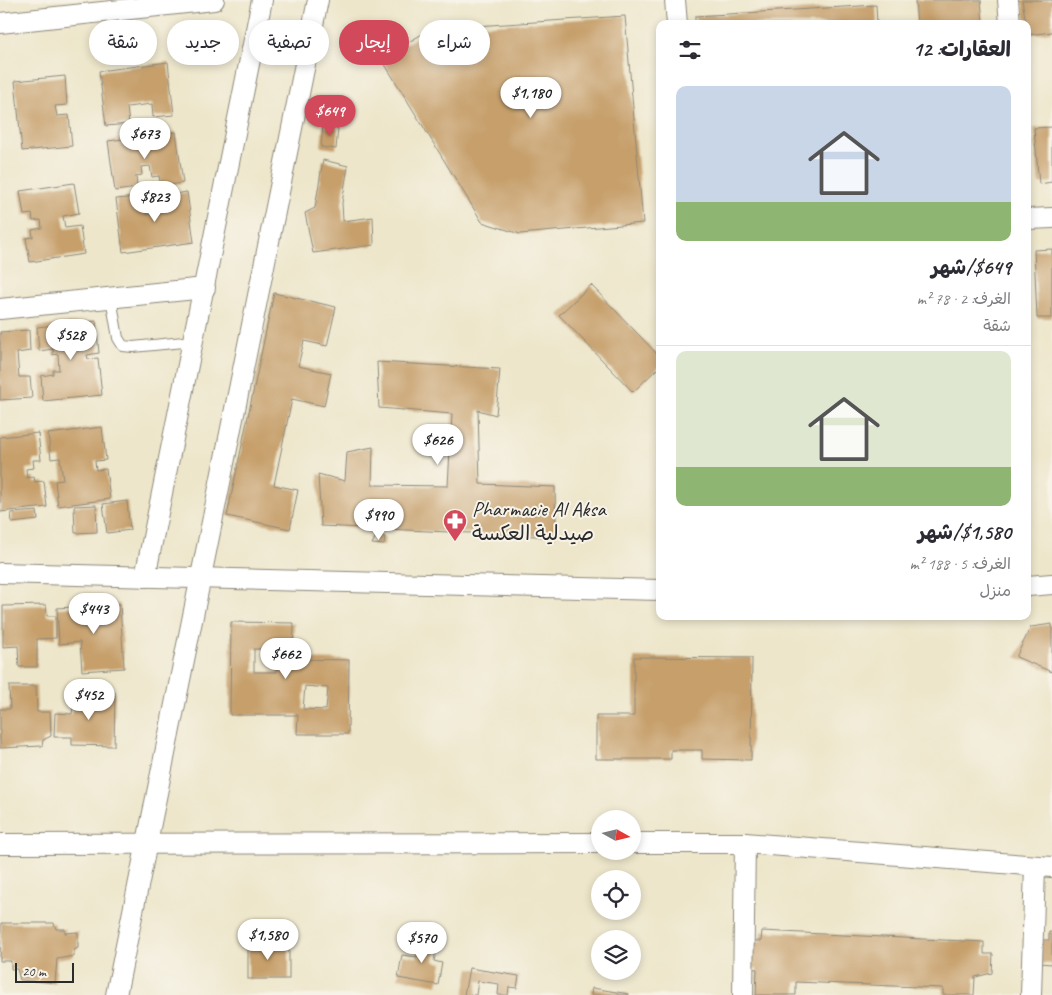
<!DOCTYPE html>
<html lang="ar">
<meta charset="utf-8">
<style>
body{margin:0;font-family:Caveat,"Playpen Sans Arabic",sans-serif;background:#f2f2f3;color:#2b2b33;direction:rtl;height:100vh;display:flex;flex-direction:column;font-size:19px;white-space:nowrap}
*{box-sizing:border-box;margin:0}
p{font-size:16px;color:#7c7c81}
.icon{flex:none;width:28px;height:28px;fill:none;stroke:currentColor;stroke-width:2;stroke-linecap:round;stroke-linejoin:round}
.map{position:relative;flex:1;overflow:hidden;direction:ltr}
.sheet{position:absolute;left:656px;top:20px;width:375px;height:600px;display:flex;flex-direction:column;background:#fff;border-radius:10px;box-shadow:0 2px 8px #0003;direction:rtl}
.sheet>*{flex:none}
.guide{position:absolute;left:15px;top:20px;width:475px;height:45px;direction:rtl;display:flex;gap:10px}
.needle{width:32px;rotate:98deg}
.controls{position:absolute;left:591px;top:810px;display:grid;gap:10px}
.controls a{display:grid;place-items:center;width:50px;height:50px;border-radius:50%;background:#fff;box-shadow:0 2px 8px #0003;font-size:25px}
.scale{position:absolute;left:15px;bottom:12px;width:59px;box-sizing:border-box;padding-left:5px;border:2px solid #2b2b2b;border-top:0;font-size:14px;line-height:18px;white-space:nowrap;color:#2b2b2b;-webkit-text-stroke:4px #f7f3e8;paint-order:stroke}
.price{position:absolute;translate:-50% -42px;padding:0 11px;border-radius:18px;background:#fff;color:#222;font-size:16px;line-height:32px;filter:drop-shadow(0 1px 2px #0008)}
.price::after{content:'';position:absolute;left:50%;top:30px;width:15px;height:11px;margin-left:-8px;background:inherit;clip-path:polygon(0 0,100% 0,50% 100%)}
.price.active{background:#d1495b;color:#fff}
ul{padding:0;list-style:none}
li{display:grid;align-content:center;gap:10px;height:265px;padding:0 20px}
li+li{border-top:1px solid #e1e1e2}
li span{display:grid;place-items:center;height:155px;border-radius:10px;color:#555}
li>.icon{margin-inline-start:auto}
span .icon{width:90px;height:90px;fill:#fffc;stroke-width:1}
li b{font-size:21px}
h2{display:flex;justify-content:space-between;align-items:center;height:60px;padding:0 20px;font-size:21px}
.chip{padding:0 18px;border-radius:22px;background:#fff;box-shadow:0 2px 8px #0003;font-size:18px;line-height:45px}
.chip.active{background:#d1495b;color:#fff}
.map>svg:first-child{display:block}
</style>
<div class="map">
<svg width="1052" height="995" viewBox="0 0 1052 995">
<rect width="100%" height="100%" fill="#f7f3e8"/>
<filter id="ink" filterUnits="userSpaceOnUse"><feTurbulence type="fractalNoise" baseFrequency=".02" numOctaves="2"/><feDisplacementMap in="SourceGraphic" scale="10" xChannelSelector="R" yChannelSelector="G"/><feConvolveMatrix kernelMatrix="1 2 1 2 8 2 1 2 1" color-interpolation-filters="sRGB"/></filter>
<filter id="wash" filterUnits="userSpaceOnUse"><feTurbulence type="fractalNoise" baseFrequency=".0096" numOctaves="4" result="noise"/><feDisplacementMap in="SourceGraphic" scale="20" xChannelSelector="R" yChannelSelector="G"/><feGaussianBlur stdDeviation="1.12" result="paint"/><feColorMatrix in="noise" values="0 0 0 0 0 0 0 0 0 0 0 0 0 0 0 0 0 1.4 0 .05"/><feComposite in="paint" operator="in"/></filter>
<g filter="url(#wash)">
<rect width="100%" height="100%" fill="#ede6ca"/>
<g id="blocks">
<g fill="#c69f6b" fill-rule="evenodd">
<path d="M 915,0 L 981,0 L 983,24 L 917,24 Z"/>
<path d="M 1022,0 L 1052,0 L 1052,32 L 1028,35 Z"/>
<path d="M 876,5 L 877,24 L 695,24 L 695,16 Z"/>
<path d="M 625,16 L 643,223 L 520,234 L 482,222 L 381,58 L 431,29 Z"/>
<path d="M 168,62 L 174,115 L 153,117 L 152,104 L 127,107 L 129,124 L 106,126 L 99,71 Z"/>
<path d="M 65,76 L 67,105 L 55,106 L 57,116 L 69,115 L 72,146 L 22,151 L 15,81 Z"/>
<path d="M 323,126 L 338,128 L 336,149 L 321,147 Z"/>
<path d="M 1052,127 L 1052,182 L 1039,184 L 1034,128 Z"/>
<path d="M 176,132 L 183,183 L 161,186 L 159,176 L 152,177 L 150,166 L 141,167 L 142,175 L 136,176 L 137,188 L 115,191 L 108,141 Z"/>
<path d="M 323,160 L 348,166 L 342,203 L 343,221 L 373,217 L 374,245 L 313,253 L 305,213 L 315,208 Z"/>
<path d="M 74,183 L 79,213 L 63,216 L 65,228 L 80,226 L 84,254 L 30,262 L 26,238 L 33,237 L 32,230 L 42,228 L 41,220 L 33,221 L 32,214 L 24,215 L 20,191 Z"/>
<path d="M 187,192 L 194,242 L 123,252 L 116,199 L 138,197 L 139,207 L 145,206 L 147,215 L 158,213 L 156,203 L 164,202 L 163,196 Z"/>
<path d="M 1052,249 L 1052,318 L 1037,318 L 1034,250 Z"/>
<path d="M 591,285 L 660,357 L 660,366 L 633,392 L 559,315 Z"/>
<path d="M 274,293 L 336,307 L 327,346 L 304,341 L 298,366 L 331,373 L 324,406 L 292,399 L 274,485 L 298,490 L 290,529 L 227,516 Z"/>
<path d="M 96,321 L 99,353 L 87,355 L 88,359 L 98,358 L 102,395 L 43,401 L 41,376 L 53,374 L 53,370 L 59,370 L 58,354 L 53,355 L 53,349 L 39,351 L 37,327 Z"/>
<path d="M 29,330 L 30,351 L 17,353 L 19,377 L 30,377 L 32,398 L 0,400 L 0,332 Z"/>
<path d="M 377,362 L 500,369 L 496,415 L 478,410 L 480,484 L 555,487 L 556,537 L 321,526 L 318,474 L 345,481 L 347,452 L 373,447 L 372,485 L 448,486 L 452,414 L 379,408 Z"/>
<path d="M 102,427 L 106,460 L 95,461 L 96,470 L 106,469 L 110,499 L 58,506 L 55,481 L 63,480 L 60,458 L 51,459 L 48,434 Z"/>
<path d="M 38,433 L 41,460 L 33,460 L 34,468 L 26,469 L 27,478 L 34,477 L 35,482 L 44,481 L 47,507 L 0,512 L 0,437 Z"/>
<path d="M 127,501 L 130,530 L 107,533 L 103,504 Z"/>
<path d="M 96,505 L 97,532 L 75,533 L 74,506 Z"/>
<path d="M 37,511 L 38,520 L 12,523 L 11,513 Z"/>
<path d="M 376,536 L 385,537 L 384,545 L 372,544 Z"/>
<path d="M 120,604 L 124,668 L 82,671 L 80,642 L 59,644 L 57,608 Z"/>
<path d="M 46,605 L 47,616 L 56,616 L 56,638 L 37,639 L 37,667 L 19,667 L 18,646 L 3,647 L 3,606 Z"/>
<path d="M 231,622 L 294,623 L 293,659 L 349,660 L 348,734 L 297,734 L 298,715 L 230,715 ZM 254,649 L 276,649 L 277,672 L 254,672 ZM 305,686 L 328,688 L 326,710 L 303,709 Z"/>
<path d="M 1052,624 L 1052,672 L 1016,657 L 1031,627 Z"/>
<path d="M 634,657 L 752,658 L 751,760 L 702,759 L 702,750 L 671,750 L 671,759 L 596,759 L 596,716 L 634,716 Z"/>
<path d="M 9,686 L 36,686 L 37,712 L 50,712 L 51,736 L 43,740 L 42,746 L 0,748 L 0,709 L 10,709 Z"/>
<path d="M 81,692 L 115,692 L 114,746 L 72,745 L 72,737 L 54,737 L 55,713 L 72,714 L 73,707 L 81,707 Z"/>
<path d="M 1,923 L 54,923 L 56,929 L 65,929 L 65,933 L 78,932 L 78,948 L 74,950 L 74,956 L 57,959 L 55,983 L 20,980 L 17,969 L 11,969 L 11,961 L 0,961 Z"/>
<path d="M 762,931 L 984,942 L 984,954 L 993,954 L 992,973 L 975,977 L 974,995 L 943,995 L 943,988 L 796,982 L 796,995 L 756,995 L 757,969 L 747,968 L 748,941 L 761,941 Z"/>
<path d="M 1049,932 L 1052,932 L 1052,964 L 1039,963 L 1040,940 L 1049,940 Z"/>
<path d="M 420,938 L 438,942 L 434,961 L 442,963 L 438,985 L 398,978 L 402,955 L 417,957 Z"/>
<rect x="248" y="943" width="41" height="36"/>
<path d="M 469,968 L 519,976 L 517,988 L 509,987 L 508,995 L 498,995 L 499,984 L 478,981 L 476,995 L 464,995 Z"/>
<path d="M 592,988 L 629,994 L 629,995 L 591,995 Z"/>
</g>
</g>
</g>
<g filter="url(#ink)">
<use href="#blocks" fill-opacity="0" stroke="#8c887a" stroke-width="1"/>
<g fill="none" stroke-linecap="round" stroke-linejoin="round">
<g stroke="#8c887a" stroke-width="12">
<path id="service" d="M 111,298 L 118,338 L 123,346 L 133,347 L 194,341"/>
</g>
<g stroke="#8c887a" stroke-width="22">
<g id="minor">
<path d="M 675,0 L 677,24"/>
<path d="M 1008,0 L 1010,24"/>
<path d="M 0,23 L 214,0"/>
<path d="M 1028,219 L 1052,218"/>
<path d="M 0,309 L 205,288"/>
<path d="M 0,573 L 660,590"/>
<path d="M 145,577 L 262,0"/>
<path d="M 1028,586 L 1052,584"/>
<path d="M 632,843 L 745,843 L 1052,867"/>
<path d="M 0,844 L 600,843"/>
<path d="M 116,995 L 318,0"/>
<path d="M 743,995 L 745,843"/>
<path d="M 1031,995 L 1035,867"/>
</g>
</g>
<use href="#service" stroke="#fff" stroke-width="10"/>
<use href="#minor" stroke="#fff" stroke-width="20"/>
</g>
</g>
<defs>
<g id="pharmacy-pin" transform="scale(1.25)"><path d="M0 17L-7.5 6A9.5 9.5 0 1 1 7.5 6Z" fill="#d1495b" stroke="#f7f3e8"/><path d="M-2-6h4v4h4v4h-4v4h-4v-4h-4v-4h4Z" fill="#fff"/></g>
</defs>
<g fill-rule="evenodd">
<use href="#pharmacy-pin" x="455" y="521"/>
</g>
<g text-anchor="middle" stroke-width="4" stroke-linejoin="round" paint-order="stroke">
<g font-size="21" fill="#2b2b2b" stroke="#f7f3e8" text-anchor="start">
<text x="472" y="516">Pharmacie Al Aksa<tspan x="472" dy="24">صيدلية العكسة</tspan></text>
</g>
</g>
</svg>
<div class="controls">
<a><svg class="needle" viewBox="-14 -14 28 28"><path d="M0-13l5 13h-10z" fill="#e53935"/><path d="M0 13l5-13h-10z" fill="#7c7c81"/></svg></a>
<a><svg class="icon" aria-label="locate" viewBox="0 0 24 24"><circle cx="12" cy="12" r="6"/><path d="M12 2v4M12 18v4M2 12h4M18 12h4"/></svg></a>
<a><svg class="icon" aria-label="layers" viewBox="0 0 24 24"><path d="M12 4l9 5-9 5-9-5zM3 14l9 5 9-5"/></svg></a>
</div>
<div class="scale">20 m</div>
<b class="price" style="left:531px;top:119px">$1,180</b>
<b class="price active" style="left:330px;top:137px">$649</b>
<b class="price" style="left:145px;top:160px">$673</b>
<b class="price" style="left:155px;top:223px">$823</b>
<b class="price" style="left:71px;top:361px">$528</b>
<b class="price" style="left:438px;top:466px">$626</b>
<b class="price" style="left:379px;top:541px">$990</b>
<b class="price" style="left:94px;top:635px">$443</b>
<b class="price" style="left:286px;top:680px">$662</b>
<b class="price" style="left:89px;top:721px">$452</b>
<b class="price" style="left:268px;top:961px">$1,580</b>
<b class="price" style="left:422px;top:964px">$570</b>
<div class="guide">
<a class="chip">شراء</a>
<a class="chip active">إيجار</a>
<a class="chip">تصفية</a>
<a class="chip">جديد</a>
<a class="chip">شقة</a>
</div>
<section class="sheet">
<h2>العقارات: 12<svg class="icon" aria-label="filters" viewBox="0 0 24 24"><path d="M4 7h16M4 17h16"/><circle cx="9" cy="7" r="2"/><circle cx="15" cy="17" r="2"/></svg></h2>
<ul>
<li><span style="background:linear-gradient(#c9d6e8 75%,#8fb573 0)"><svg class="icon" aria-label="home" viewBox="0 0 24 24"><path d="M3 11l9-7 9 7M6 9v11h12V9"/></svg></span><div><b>$649/شهر</b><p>الغرف: 2 · 78 m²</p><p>شقة</p></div></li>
<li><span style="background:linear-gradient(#dfe7d0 75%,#8fb573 0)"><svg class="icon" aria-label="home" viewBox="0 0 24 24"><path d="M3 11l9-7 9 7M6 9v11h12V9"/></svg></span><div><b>$1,580/شهر</b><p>الغرف: 5 · 188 m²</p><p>منزل</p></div></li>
</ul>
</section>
</div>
